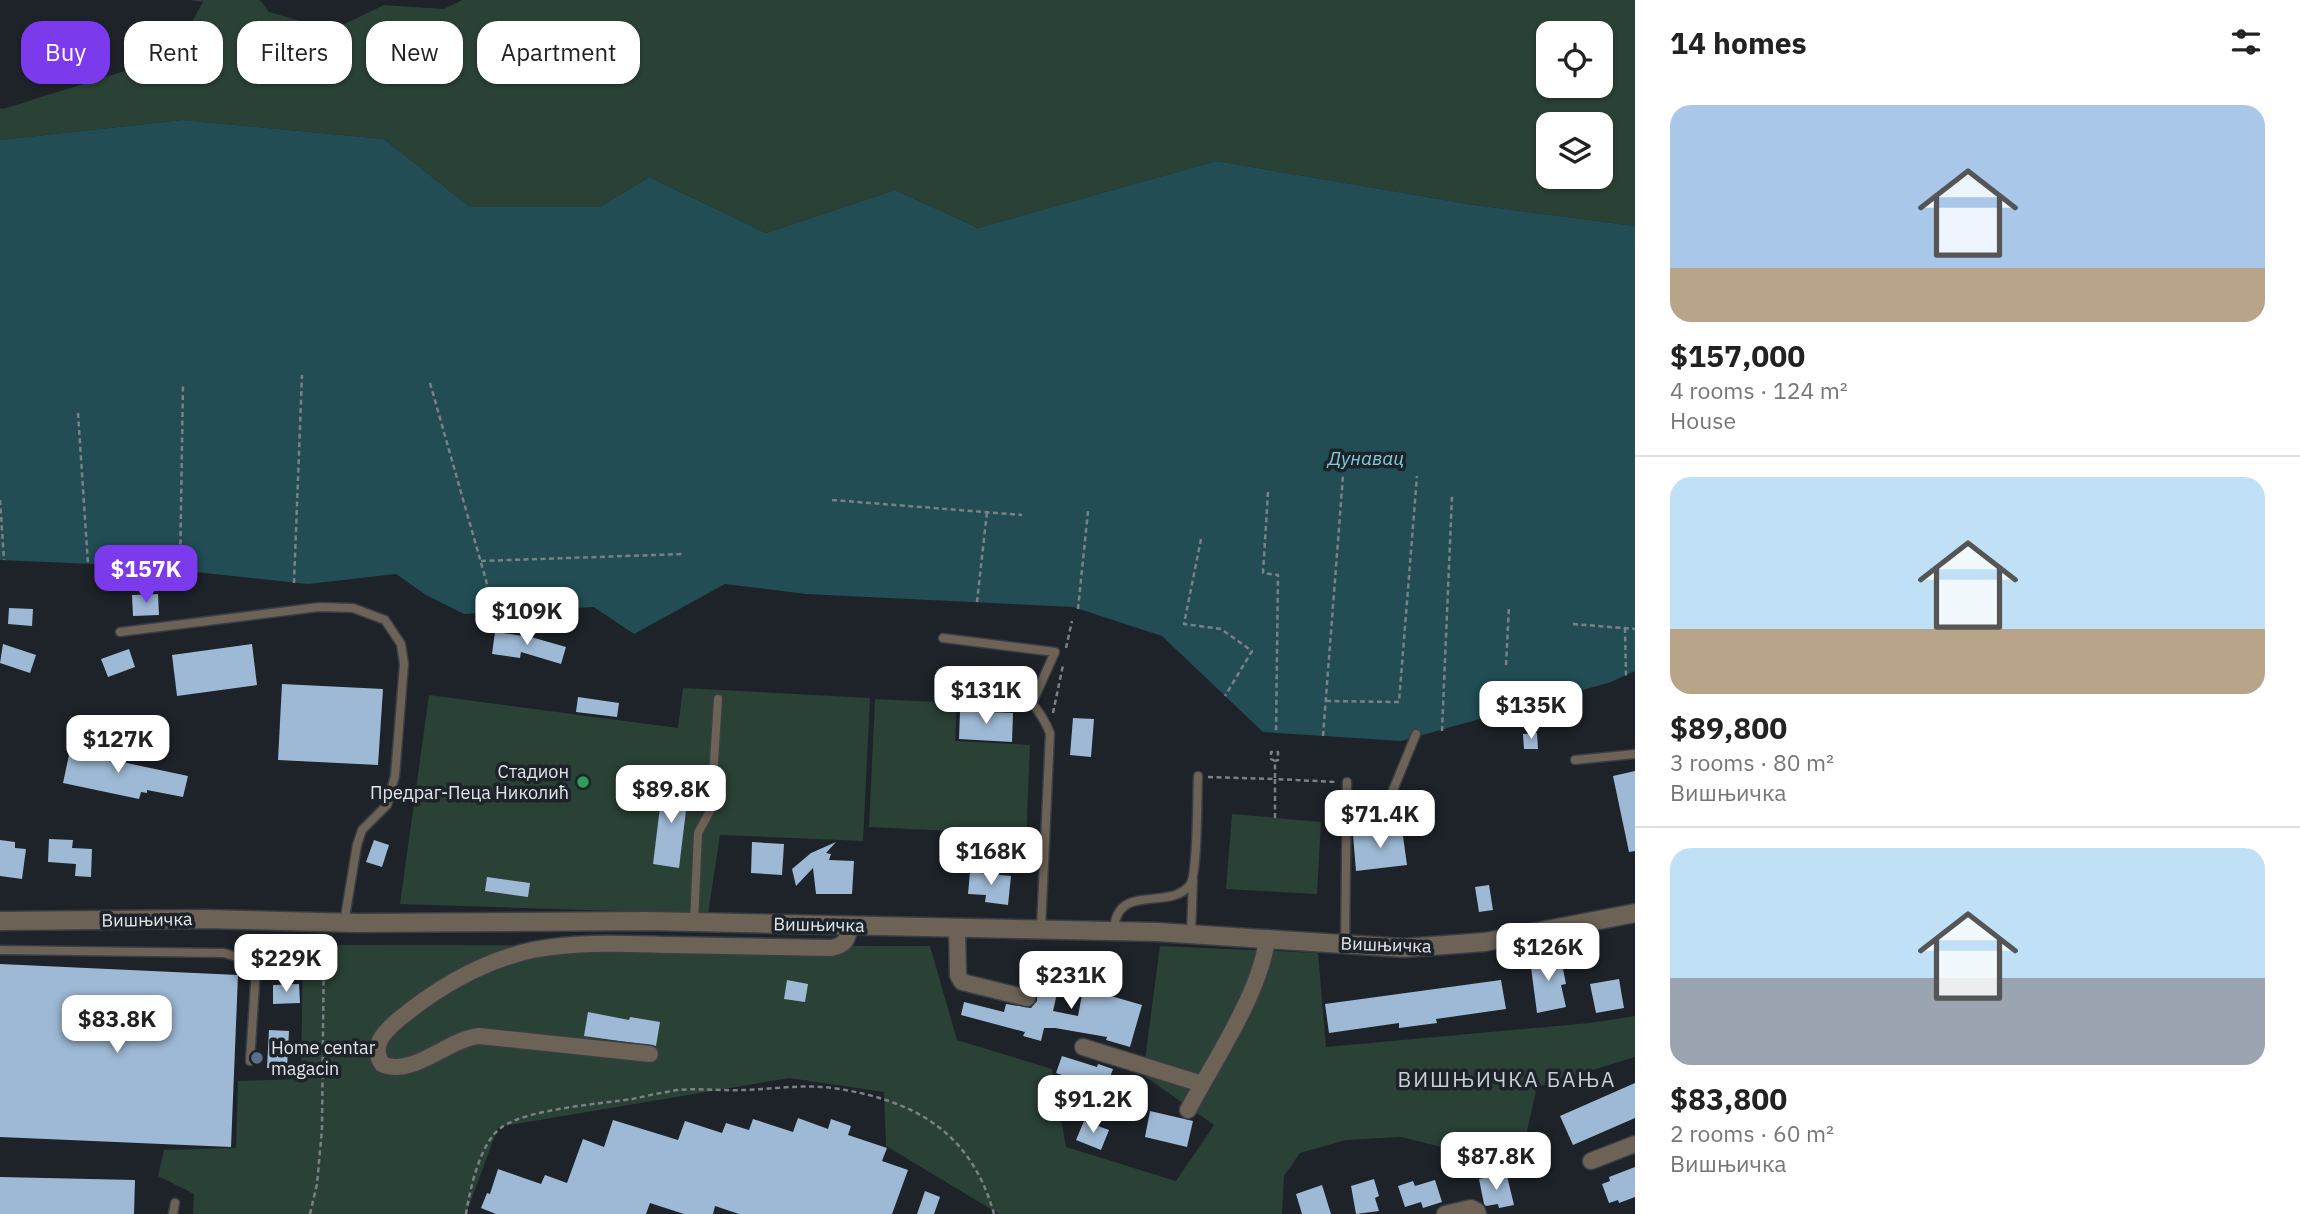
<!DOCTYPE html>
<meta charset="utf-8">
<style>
body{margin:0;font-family:"IBM Plex Sans",sans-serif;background:#f2f2f2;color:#222;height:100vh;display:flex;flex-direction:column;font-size:26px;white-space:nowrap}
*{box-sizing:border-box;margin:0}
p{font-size:23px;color:#767676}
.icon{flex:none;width:38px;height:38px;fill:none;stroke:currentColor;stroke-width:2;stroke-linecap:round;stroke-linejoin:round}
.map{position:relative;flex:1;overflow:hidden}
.details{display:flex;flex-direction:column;background:#fff;width:665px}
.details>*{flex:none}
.banner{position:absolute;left:21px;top:21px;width:665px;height:63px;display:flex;gap:14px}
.tools{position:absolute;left:1536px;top:21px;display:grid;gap:14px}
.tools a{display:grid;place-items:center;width:77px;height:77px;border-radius:14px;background:#fff;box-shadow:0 2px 5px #0004;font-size:35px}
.price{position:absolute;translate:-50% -60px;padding:0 16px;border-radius:14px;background:#fff;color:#222;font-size:23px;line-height:46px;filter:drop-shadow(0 2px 4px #0008)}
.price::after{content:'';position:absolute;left:50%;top:42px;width:21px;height:16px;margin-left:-10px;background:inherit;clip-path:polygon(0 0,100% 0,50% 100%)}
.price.active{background:#7c3aed;color:#fff}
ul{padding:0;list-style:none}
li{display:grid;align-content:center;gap:14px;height:371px;padding:0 35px}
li+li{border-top:2px solid #e0e0e0}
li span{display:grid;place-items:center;height:217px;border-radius:21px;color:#555}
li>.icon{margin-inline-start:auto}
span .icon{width:126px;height:126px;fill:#fffc;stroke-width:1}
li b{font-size:30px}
h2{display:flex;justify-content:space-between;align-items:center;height:84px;padding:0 35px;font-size:30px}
.pill{padding:0 24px;border-radius:21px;background:#fff;box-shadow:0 2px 5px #0004;font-size:24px;line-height:63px}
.pill.active{background:#7c3aed;color:#fff}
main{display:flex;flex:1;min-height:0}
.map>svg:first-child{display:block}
</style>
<main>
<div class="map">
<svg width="1635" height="1214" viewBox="0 0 1635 1214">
<rect width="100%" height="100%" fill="#1d2329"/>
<g fill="#2a4135" fill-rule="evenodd">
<path d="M 189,0 L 260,0 L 269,12 L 332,30 L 384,5 L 444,9 L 462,0 L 1635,0 L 1635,226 L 1468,204 L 1216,161 L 978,228 L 895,190 L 766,233 L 649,177 L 600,207 L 470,207 L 384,139 L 182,120 L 0,140 L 0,108 L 3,109 L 173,56 L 203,2 ZM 1549,33 L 1601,33 L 1601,86 L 1549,86 ZM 1549,124 L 1601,124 L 1601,177 L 1549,177 Z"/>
<path d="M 683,688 L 870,698 L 863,841 L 720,835 L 708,914 L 400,904 L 429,695 L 678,728 Z"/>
<path d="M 875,699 L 957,703 L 955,741 L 1030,745 L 1025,867 L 949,863 L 950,831 L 869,827 Z"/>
<path d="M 1232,814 L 1321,822 L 1317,894 L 1226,889 Z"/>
<path d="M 303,945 L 930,946 L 957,1040 L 1052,1069 L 1066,1147 L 1176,1181 L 1214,1125 L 1143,1075 L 1160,946 L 1318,953 L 1326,1047 L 1590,1023 L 1635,1016 L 1635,1057 L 1537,1087 L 1519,1166 L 1401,1137 L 1346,1140 L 1300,1153 L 1284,1176 L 1282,1214 L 999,1214 L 886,1146 L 884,1092 L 789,1078 L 498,1127 L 466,1214 L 193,1214 L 194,1194 L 158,1176 L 164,1150 L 236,1148 L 238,1081 L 301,1079 Z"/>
</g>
<path fill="#224d55" d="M 182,120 L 384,139 L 470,207 L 600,207 L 649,177 L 766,233 L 895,190 L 978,228 L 1216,161 L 1468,204 L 1635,226 L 1635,671 L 1611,682 L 1401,741 L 1263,732 L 1162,636 L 1073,607 L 806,594 L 725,584 L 634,634 L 594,607 L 464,614 L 426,595 L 396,574 L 308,584 L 140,566 L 0,560 L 0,140 Z"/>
<g fill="#9eb9d5">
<path d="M 158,594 L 159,615 L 133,616 L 132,595 Z"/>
<path d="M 9,608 L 33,609 L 32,626 L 8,624 Z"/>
<path d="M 495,632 L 531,637 L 566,647 L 561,664 L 521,652 L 520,658 L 492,654 Z"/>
<path d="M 3,644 L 36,655 L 30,673 L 0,663 Z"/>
<path d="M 252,644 L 257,685 L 177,696 L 172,655 Z"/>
<path d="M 129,649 L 135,667 L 108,677 L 101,659 Z"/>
<path d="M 282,684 L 383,689 L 378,765 L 278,760 Z"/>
<path d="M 578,697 L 619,703 L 617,717 L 576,712 Z"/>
<path d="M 960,711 L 1013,713 L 1012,742 L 959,739 Z"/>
<path d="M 1073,718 L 1094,719 L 1091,757 L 1070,755 Z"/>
<path d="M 1537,733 L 1538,749 L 1524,749 L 1523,734 Z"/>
<path d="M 72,741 L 96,746 L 94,756 L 188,776 L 183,797 L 147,790 L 147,793 L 141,792 L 139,799 L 63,783 Z"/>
<path d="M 1635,771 L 1635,851 L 1629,852 L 1613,776 Z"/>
<path d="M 663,783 L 689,786 L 679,868 L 653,864 Z"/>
<path d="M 1402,829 L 1407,865 L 1356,871 L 1353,835 Z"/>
<path d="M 49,839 L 73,840 L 72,848 L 92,849 L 91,877 L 75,876 L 76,864 L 48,862 Z"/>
<path d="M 0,840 L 15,842 L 15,848 L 26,849 L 22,879 L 0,876 Z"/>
<path d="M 374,840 L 389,845 L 382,867 L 366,862 Z"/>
<path d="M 752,842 L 784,844 L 782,875 L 751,873 Z"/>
<path d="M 836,842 L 826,853 L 831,854 L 829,860 L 854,861 L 852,894 L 816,894 L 813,868 L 796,886 L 792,869 L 811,853 Z"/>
<path d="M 970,872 L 1011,876 L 1008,905 L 985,902 L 986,895 L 968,894 Z"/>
<path d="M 487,877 L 530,883 L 528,897 L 485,891 Z"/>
<path d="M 1489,885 L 1493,910 L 1479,912 L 1475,887 Z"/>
<path d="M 1560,954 L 1566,984 L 1561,985 L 1566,1007 L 1537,1013 L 1530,960 Z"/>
<path d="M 1089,956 L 1104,959 L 1102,970 L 1115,973 L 1111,996 L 1142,1005 L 1130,1047 L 1106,1040 L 1107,1037 L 1055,1028 L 1044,1028 L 1041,1041 L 1023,1036 L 1025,1032 L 961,1015 L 964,1002 L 1004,1012 L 1006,1004 L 1031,1008 L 1037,1001 L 1038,984 L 1058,989 L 1053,1011 L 1078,1016 Z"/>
<path d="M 0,964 L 238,975 L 231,1147 L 0,1137 Z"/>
<path d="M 1619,979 L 1624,1008 L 1596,1013 L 1590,984 Z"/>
<path d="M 787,980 L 808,984 L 805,1002 L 784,999 Z"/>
<path d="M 1501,980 L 1506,1009 L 1436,1019 L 1437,1023 L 1399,1028 L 1399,1023 L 1329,1033 L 1325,1004 Z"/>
<path d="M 299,984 L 300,1003 L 273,1004 L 273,985 Z"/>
<path d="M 588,1012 L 629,1020 L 630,1017 L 660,1022 L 656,1046 L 584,1036 Z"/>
<path d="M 269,1030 L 289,1031 L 287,1069 L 267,1068 Z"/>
<path d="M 1062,1056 L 1097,1067 L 1098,1064 L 1113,1069 L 1102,1098 L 1088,1093 L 1091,1085 L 1056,1073 Z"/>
<path d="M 1635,1083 L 1635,1118 L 1573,1145 L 1560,1116 Z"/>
<path d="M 1150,1111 L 1193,1121 L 1187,1147 L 1145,1137 Z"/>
<path d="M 798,1118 L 828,1129 L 831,1119 L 851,1126 L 848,1135 L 887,1148 L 882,1161 L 908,1170 L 892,1214 L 739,1214 L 715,1206 L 713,1214 L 684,1214 L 650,1203 L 646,1214 L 496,1214 L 481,1208 L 487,1193 L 490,1194 L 498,1169 L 541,1184 L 545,1175 L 567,1183 L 583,1139 L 604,1147 L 613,1120 L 678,1140 L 685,1121 L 722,1133 L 726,1123 L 749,1130 L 753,1119 L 793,1132 Z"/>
<path d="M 1084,1121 L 1109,1130 L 1101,1150 L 1076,1140 Z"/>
<path d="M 1635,1167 L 1635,1197 L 1619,1203 L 1618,1200 L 1609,1203 L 1602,1184 L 1610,1181 L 1609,1177 Z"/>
<path d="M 1494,1176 L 1495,1179 L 1507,1176 L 1514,1205 L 1499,1208 L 1498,1204 L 1486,1206 L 1484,1204 L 1479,1179 Z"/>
<path d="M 0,1177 L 135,1180 L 134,1214 L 0,1214 Z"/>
<path d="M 1374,1179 L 1379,1196 L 1375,1198 L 1379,1211 L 1356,1214 L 1351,1186 Z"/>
<path d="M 1435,1180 L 1442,1202 L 1423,1208 L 1421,1202 L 1405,1207 L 1398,1186 L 1413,1181 L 1415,1186 Z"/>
<path d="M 1322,1185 L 1331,1214 L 1302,1214 L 1296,1194 Z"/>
<path d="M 925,1191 L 940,1197 L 934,1214 L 917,1214 Z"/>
</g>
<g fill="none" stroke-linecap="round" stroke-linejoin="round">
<g stroke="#393e44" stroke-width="11">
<g id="service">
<path d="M 120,632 L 319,607 L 353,608 L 385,620 L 401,644 L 404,664 L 395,776 L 387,805 L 362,830 L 357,845 L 344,923"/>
<path d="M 943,638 L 1055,652 L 1032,703"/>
<path d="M 941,673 C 992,679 1028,680 1050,733 L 1041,928"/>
<path d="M 1575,760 L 1635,754"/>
<path d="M 1347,802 L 1389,800 L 1416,734"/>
<path d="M 694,923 L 698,833 L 711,809 L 718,699"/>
<path d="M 1114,932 C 1115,881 1169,912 1190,885 C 1198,874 1197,794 1198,776"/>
<path d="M 1191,933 L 1193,880"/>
<path d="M 1345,944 L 1347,782"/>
<path d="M 0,950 L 224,953 L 247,960 L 256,968 L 250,1061"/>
<path d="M 173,1214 L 175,1203"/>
</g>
</g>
<g stroke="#393e44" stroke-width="19">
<g id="minor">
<path d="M 957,928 L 958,975 L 962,982 L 1027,998"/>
<path d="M 1083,1047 L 1202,1084"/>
<path d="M 650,1054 L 479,1036 C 448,1039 412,1078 382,1064 C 370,1046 384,1032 398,1020 C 438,987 482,961 533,950 C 578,941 627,944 672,945 C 725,946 778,947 831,948 C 846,945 847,940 850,926"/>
<path d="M 1188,1110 C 1213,1063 1262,990 1267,938"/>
<path d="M 1591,1161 L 1635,1144"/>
<path d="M 1445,1214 L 1471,1208 L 1477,1211 L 1478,1214"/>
</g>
</g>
<g stroke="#393e44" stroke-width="21">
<path id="tertiary" d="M 0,921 L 205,919 L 357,923 L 648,921 L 1158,932 L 1404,948 L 1485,942 L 1635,913"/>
</g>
<g stroke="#7b8085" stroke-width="2.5" stroke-dasharray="5 3.5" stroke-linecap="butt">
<path d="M 430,383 L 495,612"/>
<path d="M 78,413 L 88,564"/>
<path d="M 1268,492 L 1263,573 L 1278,575 L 1276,733"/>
<path d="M 0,500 L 4,560"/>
<path d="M 832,500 L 1022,515"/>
<path d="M 1201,539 L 1184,624 L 1221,629 L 1252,651 L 1225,696"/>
<path d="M 481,561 L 683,554"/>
<path d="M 180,570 L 183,384"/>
<path d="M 294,583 L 302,375"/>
<path d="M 977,602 L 987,512"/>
<path d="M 1078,609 L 1088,511"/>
<path d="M 1573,624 L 1635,629"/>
<path d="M 1625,628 L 1626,676"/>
<path d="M 1066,648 L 1072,621"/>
<path d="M 1506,665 L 1509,606"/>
<path d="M 1326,701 L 1399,702 L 1417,476"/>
<path d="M 1053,713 L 1063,665"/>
<path d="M 1442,731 L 1452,496"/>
<path d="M 1323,736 L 1343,476"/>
<path d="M 1208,777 L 1275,779 L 1275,761 L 1271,759 L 1271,752 L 1278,752 L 1278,760 L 1275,761"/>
<path d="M 1275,818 L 1275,779 L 1337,782"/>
<path d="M 310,1214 L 317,1184 L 322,1129 L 324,937"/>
<path d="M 466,1214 C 470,1189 480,1142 502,1127 C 528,1109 599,1104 632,1099 C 647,1096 663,1092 679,1090 C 700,1088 722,1091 743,1090 C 773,1089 804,1084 833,1088 C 915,1100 971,1132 994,1214"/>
</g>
<use href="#service" stroke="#6c6256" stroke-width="8"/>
<use href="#minor" stroke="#6c6256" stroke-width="16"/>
<use href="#tertiary" stroke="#6c6256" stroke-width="18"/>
</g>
<circle fill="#2e9e5b" stroke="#1d2329" stroke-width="2.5" cx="583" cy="782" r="7"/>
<circle fill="#5c6f8a" stroke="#1d2329" stroke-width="2.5" cx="257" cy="1058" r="7"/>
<g text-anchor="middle" stroke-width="7" stroke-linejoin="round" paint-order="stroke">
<g font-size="18" fill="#e2e6ea" stroke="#1d2329" text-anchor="end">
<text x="569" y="778">Стадион<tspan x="569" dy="21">Предраг-Пеца Николић</tspan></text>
<text x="271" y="1054" text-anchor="start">Home centar<tspan x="271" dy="21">magacin</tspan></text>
</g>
<g font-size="18" fill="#e2e6ea" stroke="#1d2329">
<text transform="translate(147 920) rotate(-1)" y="6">Вишњичка</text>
<text transform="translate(819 925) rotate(1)" y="6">Вишњичка</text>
<text transform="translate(1386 945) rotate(2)" y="6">Вишњичка</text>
</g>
<g font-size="19" font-style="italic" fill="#7fcddc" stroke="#1d2329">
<text x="1366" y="465">Дунавац</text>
</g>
<g font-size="21" letter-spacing="2" fill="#c8cfd7" stroke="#1d2329">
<text x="1507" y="1087">ВИШЊИЧКА БАЊА</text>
</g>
</g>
</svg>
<div class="tools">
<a><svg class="icon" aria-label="locate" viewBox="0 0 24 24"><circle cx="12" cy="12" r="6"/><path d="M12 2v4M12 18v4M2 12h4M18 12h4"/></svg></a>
<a><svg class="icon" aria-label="layers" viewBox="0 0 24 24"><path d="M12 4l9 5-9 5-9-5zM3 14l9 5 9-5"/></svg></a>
</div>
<b class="price active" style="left:146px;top:605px">$157K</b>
<b class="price" style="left:527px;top:647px">$109K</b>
<b class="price" style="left:986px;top:726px">$131K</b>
<b class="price" style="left:1531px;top:741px">$135K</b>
<b class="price" style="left:118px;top:775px">$127K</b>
<b class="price" style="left:671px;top:825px">$89.8K</b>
<b class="price" style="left:1380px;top:850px">$71.4K</b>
<b class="price" style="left:991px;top:887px">$168K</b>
<b class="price" style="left:1548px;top:983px">$126K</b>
<b class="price" style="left:286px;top:994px">$229K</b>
<b class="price" style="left:1071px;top:1011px">$231K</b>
<b class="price" style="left:117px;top:1055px">$83.8K</b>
<b class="price" style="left:1093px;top:1135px">$91.2K</b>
<b class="price" style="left:1496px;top:1192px">$87.8K</b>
<div class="banner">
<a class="pill active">Buy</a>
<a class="pill">Rent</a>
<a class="pill">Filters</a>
<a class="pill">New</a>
<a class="pill">Apartment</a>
</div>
</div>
<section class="details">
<h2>14 homes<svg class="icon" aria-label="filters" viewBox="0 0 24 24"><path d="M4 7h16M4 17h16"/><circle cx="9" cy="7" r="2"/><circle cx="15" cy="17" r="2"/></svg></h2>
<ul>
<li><span style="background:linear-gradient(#a9c7e8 75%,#b9a48a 0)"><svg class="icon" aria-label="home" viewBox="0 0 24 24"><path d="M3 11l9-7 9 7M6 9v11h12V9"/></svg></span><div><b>$157,000</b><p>4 rooms · 124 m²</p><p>House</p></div></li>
<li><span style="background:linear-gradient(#bfe0f5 70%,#b9a48a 0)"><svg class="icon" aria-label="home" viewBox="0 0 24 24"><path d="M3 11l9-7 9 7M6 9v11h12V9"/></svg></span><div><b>$89,800</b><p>3 rooms · 80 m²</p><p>Вишњичка</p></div></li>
<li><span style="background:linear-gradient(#bfe0f5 60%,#9aa5b1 0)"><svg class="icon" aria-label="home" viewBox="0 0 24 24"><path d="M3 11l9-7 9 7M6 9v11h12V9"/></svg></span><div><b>$83,800</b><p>2 rooms · 60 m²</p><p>Вишњичка</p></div></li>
</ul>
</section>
</main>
